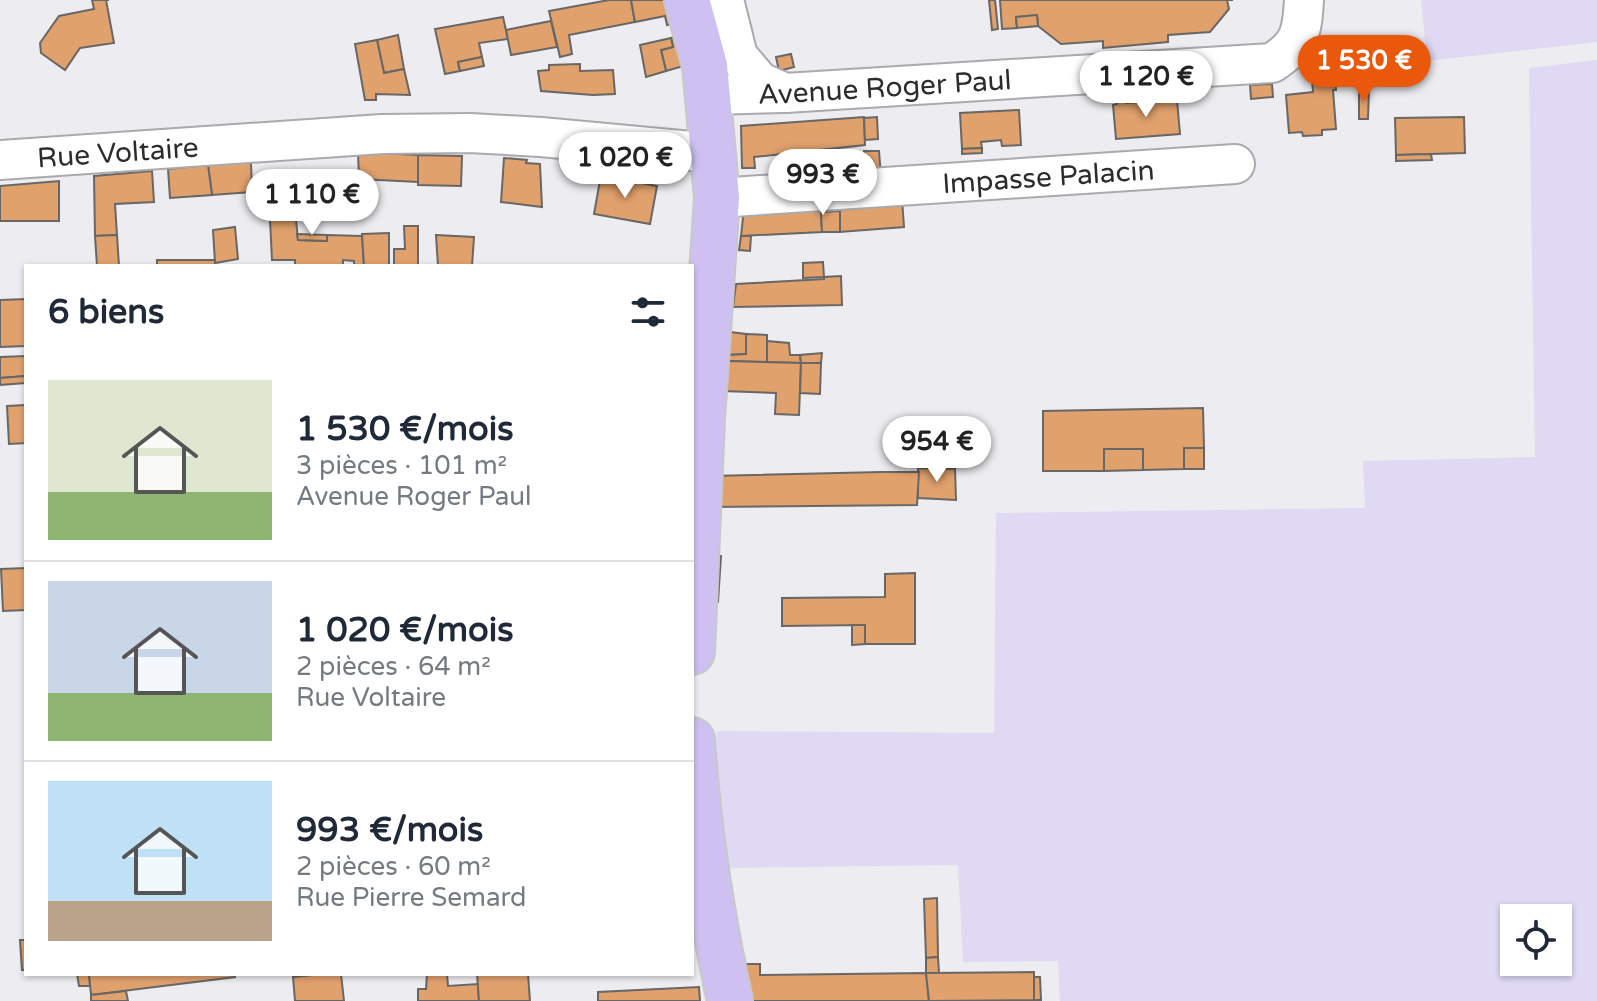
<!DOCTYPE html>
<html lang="fr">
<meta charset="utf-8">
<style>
body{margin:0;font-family:"Varela Round",sans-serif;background:#f6f6f7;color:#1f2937;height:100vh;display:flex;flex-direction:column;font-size:30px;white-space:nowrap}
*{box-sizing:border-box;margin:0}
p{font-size:26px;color:#747a83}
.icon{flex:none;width:44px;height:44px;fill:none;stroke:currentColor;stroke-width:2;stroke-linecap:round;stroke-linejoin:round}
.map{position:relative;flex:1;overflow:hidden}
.sheet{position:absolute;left:24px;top:264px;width:670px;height:712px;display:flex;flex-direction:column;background:#fff;border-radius:0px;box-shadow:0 2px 6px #0004}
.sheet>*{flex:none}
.buttons{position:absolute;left:1500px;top:904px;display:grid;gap:16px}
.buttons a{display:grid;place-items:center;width:72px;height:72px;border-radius:0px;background:#fff;box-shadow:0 2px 6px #0004;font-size:40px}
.price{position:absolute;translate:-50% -68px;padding:0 18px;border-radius:28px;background:#fff;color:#222;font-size:26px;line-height:52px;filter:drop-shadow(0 2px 4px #0008)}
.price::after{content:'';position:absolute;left:50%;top:48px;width:24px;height:18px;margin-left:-12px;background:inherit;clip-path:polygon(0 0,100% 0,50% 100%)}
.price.on{background:#ea580c;color:#fff}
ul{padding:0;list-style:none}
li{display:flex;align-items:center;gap:24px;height:200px;padding:0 24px}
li+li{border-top:2px solid #e0e1e3}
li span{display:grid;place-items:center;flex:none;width:224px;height:160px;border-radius:0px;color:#555}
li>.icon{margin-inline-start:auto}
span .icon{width:96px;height:96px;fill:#fffc;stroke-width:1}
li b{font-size:34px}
h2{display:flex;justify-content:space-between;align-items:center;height:96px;padding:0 24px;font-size:34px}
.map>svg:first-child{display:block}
</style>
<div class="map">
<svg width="1597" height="1001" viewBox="0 0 1597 1001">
<rect width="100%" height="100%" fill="#edecf0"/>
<g fill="#dfd9f4" fill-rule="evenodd">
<path d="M 1421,0 L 1597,0 L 1597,42 L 1427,61 Z"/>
<path d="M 1597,60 L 1597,1001 L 1060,1001 L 1058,961 L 963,962 L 958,865 L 719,868 L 716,731 L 994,733 L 996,513 L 1365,508 L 1363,461 L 1535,457 L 1529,68 ZM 1514,918 L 1558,918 L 1558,962 L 1514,962 Z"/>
</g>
<g fill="#e1a16d" stroke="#696765" stroke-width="2">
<path d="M 92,0 L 109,0 L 106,0 L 114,43 L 80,48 L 65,70 L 41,53 L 40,43 L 59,16 L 94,9 Z"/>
<path d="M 609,0 L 631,0 L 635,22 L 569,35 L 572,54 L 560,57 L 549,11 Z"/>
<path d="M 631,0 L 674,0 L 678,23 L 667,25 L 665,16 L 635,22 Z"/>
<path d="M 989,0 L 995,0 L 998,29 L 992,30 Z"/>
<path d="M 1000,0 L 1233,0 L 1227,0 L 1229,9 L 1210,32 L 1168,35 L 1168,42 L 1103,48 L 1103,41 L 1061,44 L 1038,26 L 1037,15 L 1016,17 L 1017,28 L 1002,29 Z"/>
<path d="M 1037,15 L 1038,26 L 1017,28 L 1016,17 Z"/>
<path d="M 503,17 L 508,39 L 479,43 L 482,57 L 458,62 L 460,71 L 445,74 L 435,29 Z"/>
<path d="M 551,21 L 557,47 L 511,55 L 506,30 Z"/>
<path d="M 398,35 L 404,69 L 384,73 L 377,40 Z"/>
<path d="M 681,36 L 687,65 L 666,71 L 661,50 L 673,47 L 671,38 Z"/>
<path d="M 671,38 L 673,47 L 661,50 L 666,71 L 646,77 L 640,45 Z"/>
<path d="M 377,40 L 384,73 L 404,69 L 410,95 L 376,94 L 376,100 L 365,100 L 355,44 Z"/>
<path d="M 791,54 L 794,67 L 779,71 L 776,57 Z"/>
<path d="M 482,57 L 484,66 L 460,71 L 458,62 Z"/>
<path d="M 580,64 L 580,71 L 613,70 L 615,94 L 593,95 L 541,91 L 538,71 L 549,70 L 549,65 Z"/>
<path d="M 1335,79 L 1336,90 L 1333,90 L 1336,129 L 1322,130 L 1322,135 L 1303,136 L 1302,132 L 1289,133 L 1286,95 L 1313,92 L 1312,80 Z"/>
<path d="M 1272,84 L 1273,97 L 1251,99 L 1250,85 Z"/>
<path d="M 1359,88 L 1369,88 L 1368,119 L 1359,119 Z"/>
<path d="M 1126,100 L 1126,103 L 1177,100 L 1180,134 L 1116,139 L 1113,105 L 1117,104 L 1117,101 Z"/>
<path d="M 1019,110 L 1021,145 L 1002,146 L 1001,140 L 981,142 L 982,148 L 962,149 L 960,113 Z"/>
<path d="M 864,117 L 865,145 L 754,157 L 755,168 L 742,168 L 741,126 Z"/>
<path d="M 877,117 L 878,139 L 865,140 L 864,118 Z"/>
<path d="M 1464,117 L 1465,153 L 1396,155 L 1395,118 Z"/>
<path d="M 982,148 L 982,153 L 962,154 L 962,149 Z"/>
<path d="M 864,151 L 879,151 L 881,177 L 856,182 L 855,161 L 865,161 Z"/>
<path d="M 358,152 L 418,155 L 418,182 L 359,179 Z"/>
<path d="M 1431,154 L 1432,160 L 1396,161 L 1396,155 Z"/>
<path d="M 418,155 L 462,156 L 461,186 L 418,185 Z"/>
<path d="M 504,158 L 527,160 L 526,163 L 540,164 L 542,207 L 501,202 Z"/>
<path d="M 251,162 L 252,192 L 212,195 L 208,165 Z"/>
<path d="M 208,165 L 212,195 L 170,198 L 168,169 Z"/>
<path d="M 152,171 L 154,202 L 115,204 L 117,235 L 95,236 L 94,176 Z"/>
<path d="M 601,175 L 657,186 L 650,224 L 594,214 Z"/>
<path d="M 59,181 L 59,221 L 0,221 L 0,186 Z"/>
<path d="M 294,199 L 298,240 L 327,241 L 327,235 L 362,236 L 364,266 L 354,266 L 354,261 L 343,260 L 343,266 L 295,266 L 295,260 L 272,260 L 269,200 Z"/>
<path d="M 902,199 L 904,227 L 840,232 L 840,211 L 821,212 L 822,232 L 741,236 L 744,208 Z"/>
<path d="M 840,211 L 840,232 L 822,232 L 821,212 Z"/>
<path d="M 404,226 L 418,226 L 418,266 L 394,266 L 394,249 L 405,249 Z"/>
<path d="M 235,227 L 238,259 L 215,263 L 213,230 Z"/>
<path d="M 389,233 L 389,266 L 364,266 L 362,234 Z"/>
<path d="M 297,234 L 327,235 L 327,241 L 298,240 Z"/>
<path d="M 117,235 L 119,266 L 97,266 L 95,236 Z"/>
<path d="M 436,235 L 474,237 L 472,266 L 438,266 Z"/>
<path d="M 741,236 L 751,236 L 750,251 L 739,250 Z"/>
<rect x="157" y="260" width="58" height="6"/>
<path d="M 823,262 L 824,277 L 803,278 L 803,263 Z"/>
<path d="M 841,276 L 842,305 L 733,307 L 736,284 L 824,279 L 824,277 Z"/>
<path d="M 26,299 L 26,346 L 0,347 L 0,300 Z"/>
<path d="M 730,332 L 746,334 L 746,354 L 728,355 Z"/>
<path d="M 746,334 L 767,335 L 767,362 L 727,361 L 728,355 L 746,354 Z"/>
<path d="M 767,341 L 789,343 L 790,355 L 800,355 L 801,363 L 767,362 Z"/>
<path d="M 822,353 L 821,363 L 801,363 L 800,355 Z"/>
<path d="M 26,356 L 26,376 L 0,378 L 0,357 Z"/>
<path d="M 727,361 L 801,363 L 799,415 L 775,414 L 776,393 L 723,391 Z"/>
<path d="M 801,363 L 821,363 L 820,394 L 800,393 Z"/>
<path d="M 25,376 L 25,383 L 0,385 L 0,378 Z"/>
<path d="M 26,405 L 26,443 L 9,444 L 7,406 Z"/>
<path d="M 1203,408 L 1204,448 L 1184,448 L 1184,469 L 1143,470 L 1143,449 L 1104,449 L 1104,471 L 1043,471 L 1043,411 Z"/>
<rect x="1184" y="448" width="20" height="21"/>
<path d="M 1104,449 L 1143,449 L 1143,470 L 1104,471 Z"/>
<path d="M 918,468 L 955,469 L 956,500 L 918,498 Z"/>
<path d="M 881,472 L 919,472 L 917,505 L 708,507 L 710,476 Z"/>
<path d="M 714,556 L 721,556 L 718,602 L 703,601 Z"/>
<path d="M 26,568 L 26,610 L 3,611 L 1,569 Z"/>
<path d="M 915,573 L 915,644 L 865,644 L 865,625 L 782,626 L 782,598 L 885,597 L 885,574 Z"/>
<path d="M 852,625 L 865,625 L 865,644 L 852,645 Z"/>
<path d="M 937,898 L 938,957 L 926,958 L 924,899 Z"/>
<path d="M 20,940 L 26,940 L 26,970 L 22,970 Z"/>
<path d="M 938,957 L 939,973 L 926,973 L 926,958 Z"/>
<path d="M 742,964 L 760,964 L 760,975 L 926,973 L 929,1001 L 753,1001 Z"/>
<path d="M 1034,972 L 1034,1000 L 929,1001 L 926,973 Z"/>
<path d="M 77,974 L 89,974 L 90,986 L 79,986 Z"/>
<path d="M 89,974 L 235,974 L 235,977 L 91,995 Z"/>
<path d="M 323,974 L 341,974 L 344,1001 L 295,1001 L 293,977 Z"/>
<path d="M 427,974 L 447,974 L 448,986 L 478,984 L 479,1001 L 418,1001 L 418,989 L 426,989 Z"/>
<path d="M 477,974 L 528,974 L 530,1001 L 479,1001 Z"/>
<path d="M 1034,977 L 1040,977 L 1041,1000 L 1034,1000 Z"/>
<path d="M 699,987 L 700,1001 L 598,1001 L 598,992 Z"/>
<path d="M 126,991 L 128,1001 L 91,1001 L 91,995 Z"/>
</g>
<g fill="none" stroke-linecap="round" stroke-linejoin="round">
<g stroke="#aaa9ac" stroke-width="42">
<g id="minor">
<path d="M 724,0 L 738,56 L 760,82 L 785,93"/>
<path id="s1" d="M 709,95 L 785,93 L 1272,63 C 1300,45 1302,33 1304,0"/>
<path id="s2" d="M 0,160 L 382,134 L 470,133 L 541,137 L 713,153"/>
<path id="s3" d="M 717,198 L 1235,164"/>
</g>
</g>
<g stroke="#c8c8c8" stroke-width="48">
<g id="major">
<path d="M 687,0 L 705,66 L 717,198 L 702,420 L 692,652"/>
<path d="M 692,740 C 698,828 711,914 730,1001"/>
</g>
</g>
<use href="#minor" stroke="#fff" stroke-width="38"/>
<use href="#major" stroke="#cec1f1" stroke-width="44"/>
</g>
<g text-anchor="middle" stroke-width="8" stroke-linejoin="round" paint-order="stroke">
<g font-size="28" fill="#2c2c2d" stroke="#fff">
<text dy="10" stroke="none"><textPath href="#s1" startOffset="176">Avenue Roger Paul</textPath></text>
<text dy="10" stroke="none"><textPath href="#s2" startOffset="118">Rue Voltaire</textPath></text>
<text dy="10" stroke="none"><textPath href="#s3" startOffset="332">Impasse Palacin</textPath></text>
</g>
</g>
</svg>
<div class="buttons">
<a><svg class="icon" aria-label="locate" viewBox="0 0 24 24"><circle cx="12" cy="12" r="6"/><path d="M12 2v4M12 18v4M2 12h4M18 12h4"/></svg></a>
</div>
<b class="price on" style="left:1364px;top:103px">1 530 €</b>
<b class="price" style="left:1146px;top:119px">1 120 €</b>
<b class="price" style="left:625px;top:200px">1 020 €</b>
<b class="price" style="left:823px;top:217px">993 €</b>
<b class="price" style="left:312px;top:237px">1 110 €</b>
<b class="price" style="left:937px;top:484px">954 €</b>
<section class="sheet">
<h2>6 biens<svg class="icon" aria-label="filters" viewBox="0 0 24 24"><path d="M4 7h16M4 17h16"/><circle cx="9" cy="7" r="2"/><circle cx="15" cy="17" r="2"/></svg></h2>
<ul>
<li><span style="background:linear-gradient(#dfe7d0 70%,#8fb573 0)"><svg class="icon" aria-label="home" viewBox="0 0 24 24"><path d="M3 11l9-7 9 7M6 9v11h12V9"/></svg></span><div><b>1 530 €/mois</b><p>3 pièces · 101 m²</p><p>Avenue Roger Paul</p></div></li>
<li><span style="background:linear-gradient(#c9d6e8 70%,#8fb573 0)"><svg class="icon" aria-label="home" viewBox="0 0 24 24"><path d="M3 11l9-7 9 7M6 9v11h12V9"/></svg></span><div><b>1 020 €/mois</b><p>2 pièces · 64 m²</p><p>Rue Voltaire</p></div></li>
<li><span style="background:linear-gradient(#bfe0f5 75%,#b9a48a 0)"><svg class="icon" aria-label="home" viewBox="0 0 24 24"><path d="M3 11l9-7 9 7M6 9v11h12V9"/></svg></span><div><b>993 €/mois</b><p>2 pièces · 60 m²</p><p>Rue Pierre Semard</p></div></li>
</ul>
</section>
</div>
